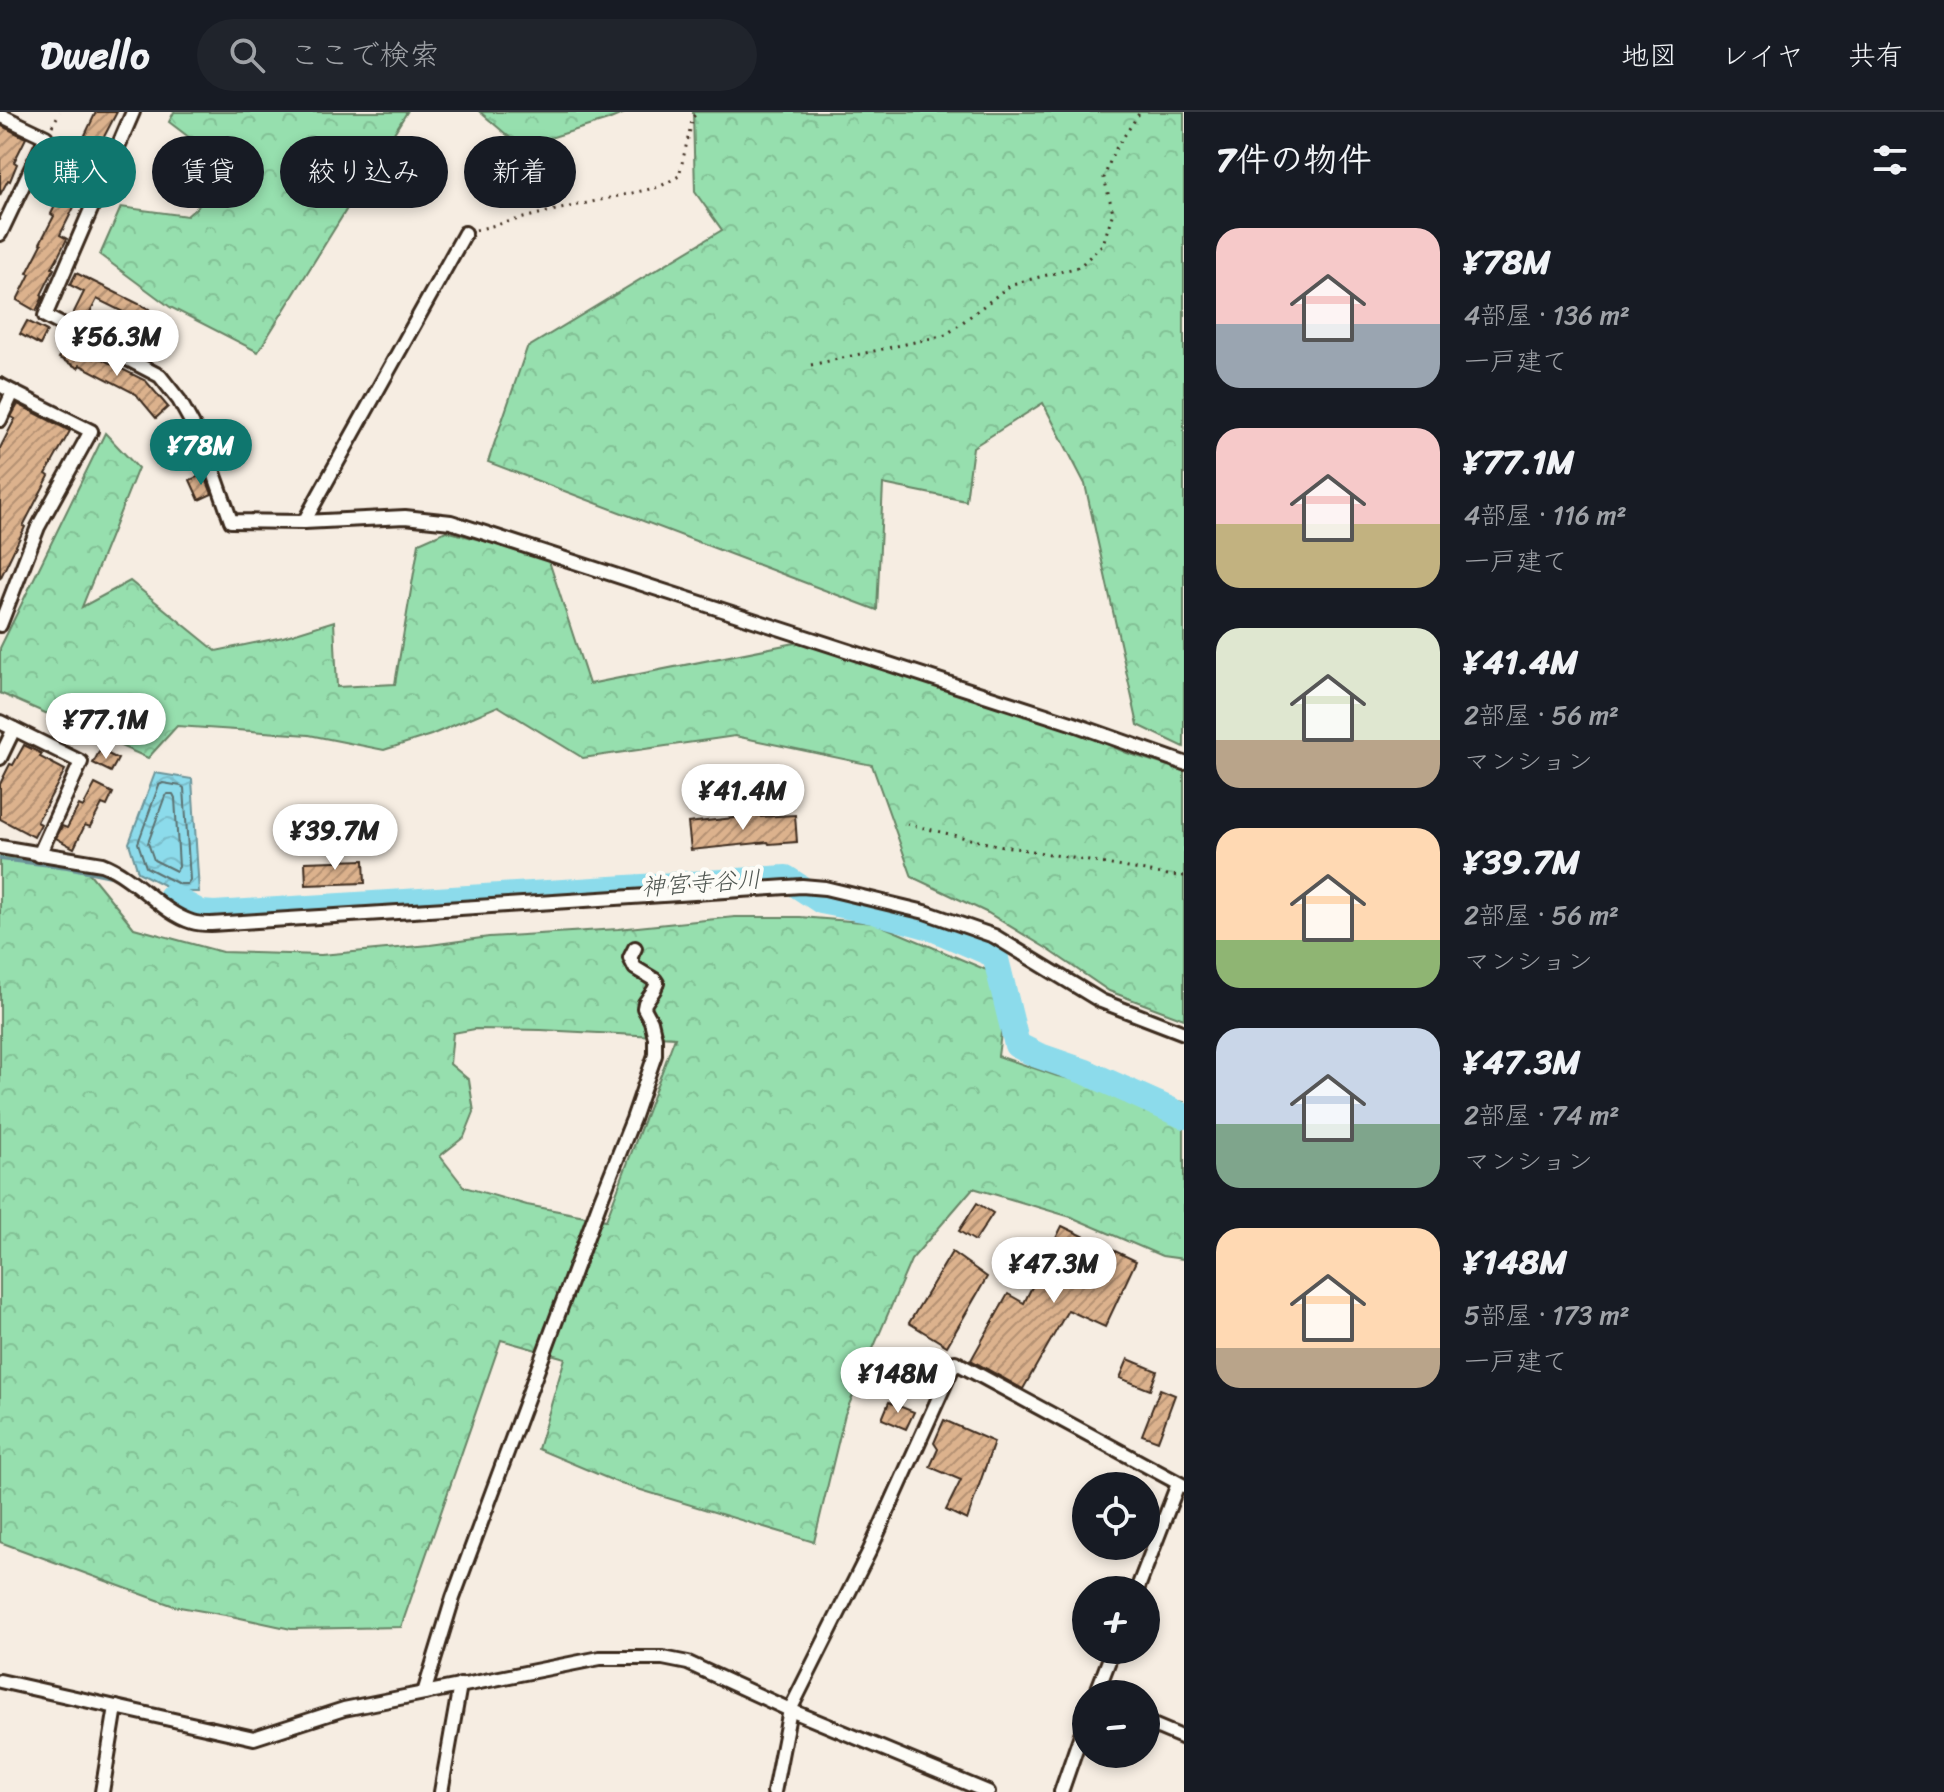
<!DOCTYPE html>
<html lang="ja">
<meta charset="utf-8">
<style>
body{margin:0;font-family:Sriracha,"Klee One",sans-serif;background:#20242c;color:#f1f3f6;height:100vh;display:flex;flex-direction:column;font-size:30px;white-space:nowrap}
*{box-sizing:border-box;margin:0}
p{font-size:26px;color:#9ea1a6}
.icon{flex:none;width:44px;height:44px;fill:none;stroke:currentColor;stroke-width:2;stroke-linecap:round;stroke-linejoin:round}
.map{position:relative;flex:1;overflow:hidden}
.panel{display:flex;flex-direction:column;background:#171b24;width:760px}
.panel>*{flex:none}
.top-card{position:absolute;left:24px;top:24px;width:760px;height:72px;display:flex;gap:16px}
.controls{position:absolute;left:1072px;top:1360px;display:grid;gap:16px}
.controls a{display:grid;place-items:center;width:88px;height:88px;border-radius:50%;background:#171b24;box-shadow:0 4px 12px #0003;font-size:40px}
.price{position:absolute;translate:-50% -68px;padding:0 18px;border-radius:28px;background:#fff;color:#222;font-size:26px;line-height:52px;filter:drop-shadow(0 2px 4px #0008)}
.price::after{content:'';position:absolute;left:50%;top:48px;width:24px;height:18px;margin-left:-12px;background:inherit;clip-path:polygon(0 0,100% 0,50% 100%)}
.price.on{background:#0f766e;color:#fff}
ul{padding:0;list-style:none}
li{display:flex;align-items:center;gap:24px;height:200px;padding:0 32px}
li span{display:grid;place-items:center;flex:none;width:224px;height:160px;border-radius:24px;color:#555}
li>.icon{margin-inline-start:auto}
span .icon{width:96px;height:96px;fill:#fffc;stroke-width:1}
li b{font-size:34px}
h2{display:flex;justify-content:space-between;align-items:center;height:96px;padding:0 32px;font-size:34px}
.chip{padding:0 28px;border-radius:36px;background:#171b24;box-shadow:0 4px 12px #0003;font-size:28px;line-height:72px}
.chip.on{background:#0f766e;color:#fff}
header{display:flex;align-items:center;gap:48px;box-sizing:border-box;height:112px;padding:0 40px;background:#171b24;border-bottom:2px solid #363941}
header strong{font-size:38px}
nav{display:flex;gap:44px;margin-inline-start:auto;font-size:28px}
.search{width:560px;height:72px;background:#20242c;display:flex;align-items:center;gap:20px;box-sizing:border-box;padding:0 28px;border-radius:44px;color:#9ea1a6;font-size:30px}
main{display:flex;flex:1;min-height:0}
.map>svg:first-child{display:block}
</style>
<header>
<strong>Dwello</strong>
<div class="search"><svg class="icon" aria-label="search" viewBox="0 0 24 24"><circle cx="10" cy="10" r="6"/><path d="M15 15l6 6"/></svg>ここで検索</div>
<nav><a>地図</a><a>レイヤ</a><a>共有</a></nav>
</header>
<main>
<div class="map">
<svg width="1184" height="1680" viewBox="0 0 1184 1680">
<defs>
<pattern id="forest-crowns" width="20" height="18" patternUnits="userSpaceOnUse" patternTransform="scale(2)"><rect width="20" height="18" fill="#96dfae"/><path d="M2 6a3 3 0 1 1 6 0M12 15a3 3 0 1 1 6 0" fill="none" stroke="#82c095"/></pattern>
<pattern id="water-waves" width="16" height="10" patternUnits="userSpaceOnUse" patternTransform="scale(2)"><rect width="16" height="10" fill="#8cdbeb"/><path d="M0 5q4-4 8 0t8 0" fill="none" stroke="#7abcc9"/></pattern>
<pattern id="building-hatch" width="6" height="6" patternUnits="userSpaceOnUse" patternTransform="scale(2)"><rect width="6" height="6" fill="#dcb28d"/><path d="M-1 1l2-2M0 6l6-6M5 7l2-2" fill="none" stroke="#b49173"/></pattern>
</defs>
<rect width="100%" height="100%" fill="#f6ede2"/>
<filter id="ink" filterUnits="userSpaceOnUse"><feTurbulence type="fractalNoise" baseFrequency=".0125" numOctaves="2"/><feDisplacementMap in="SourceGraphic" scale="16" xChannelSelector="R" yChannelSelector="G"/><feConvolveMatrix kernelMatrix="1 2 1 2 8 2 1 2 1" color-interpolation-filters="sRGB"/></filter>
<g filter="url(#ink)">
<g fill="url(#forest-crowns)" stroke="#688466" stroke-width="2" fill-rule="evenodd">
<path d="M 174,0 L 407,0 L 258,240 L 170,195 L 100,143 L 121,95 L 187,104 L 236,61 L 169,10 Z"/>
<path d="M 480,0 L 627,0 L 608,8 L 521,35 Z"/>
<path d="M 693,0 L 1184,0 L 1184,635 L 1138,613 L 1085,372 L 1043,291 L 973,335 L 966,389 L 883,372 L 877,498 L 488,350 L 527,236 L 722,118 L 695,80 Z"/>
<path d="M 105,321 L 138,356 L 82,495 L 130,469 L 216,539 L 283,525 L 334,509 L 337,575 L 395,572 L 419,431 L 446,419 L 548,446 L 589,572 L 800,530 L 969,573 L 1127,641 L 1184,659 L 1184,907 L 1109,879 L 1046,836 L 988,801 L 912,765 L 872,653 L 735,624 L 583,646 L 498,594 L 431,623 L 384,638 L 309,623 L 177,614 L 148,646 L 0,581 L 0,536 Z"/>
<path d="M 0,740 L 86,757 L 134,816 L 222,840 L 321,843 L 430,833 L 489,825 L 618,817 L 735,805 L 800,805 L 875,811 L 1008,867 L 998,944 L 1057,964 L 1184,990 L 1184,1147 L 1162,1144 L 1071,1105 L 973,1076 L 911,1148 L 845,1302 L 814,1430 L 621,1372 L 538,1337 L 565,1246 L 501,1228 L 401,1515 L 291,1517 L 231,1504 L 174,1494 L 0,1430 ZM 475,917 L 541,918 L 675,925 L 606,1108 L 527,1093 L 464,1075 L 440,1044 L 464,1025 L 474,1000 L 469,968 L 450,952 L 453,921 Z"/>
</g>
<path fill="url(#water-waves)" stroke="#6c9499" stroke-width="2" d="M 155,661 L 192,667 L 199,780 L 177,780 L 138,760 L 129,731 Z"/>
<g fill="none" stroke-linecap="round" stroke-linejoin="round">
<g stroke="#5b7170" stroke-width="2">
<path d="M 163,671 L 181,674 L 184,676 L 190,768 L 187,772 L 179,772 L 146,755 L 138,731 L 159,673 Z"/>
<path d="M 168,682 L 173,682 L 175,686 L 179,755 L 176,759 L 154,748 L 148,731 L 165,684 Z"/>
</g>
<path stroke="#6c9499" stroke-width="4" d="M 0,747 L 67,755 L 111,764"/>
<path stroke="#8cdbeb" stroke-width="26" d="M 171,785 L 201,801 L 214,802 L 786,766 L 821,789 L 873,799 L 930,815 L 995,843 L 1017,933 L 1037,943 L 1086,960 L 1184,1004"/>
</g>
<g fill="url(#building-hatch)" stroke="#3b2a1e" stroke-width="2">
<path d="M 96,0 L 117,0 L 96,40 L 100,43 L 60,123 L 67,127 L 52,156 L 54,157 L 41,183 L 43,185 L 36,199 L 17,188 L 30,162 L 27,161 L 42,132 L 40,131 L 54,104 L 51,102 L 78,48 L 74,46 Z"/>
<path d="M 0,13 L 26,26 L 14,50 L 17,52 L 10,69 L 8,68 L 0,83 Z"/>
<path d="M 76,161 L 149,197 L 143,210 L 97,187 L 86,209 L 73,202 L 84,180 L 70,173 Z"/>
<path d="M 27,209 L 47,219 L 40,233 L 20,222 Z"/>
<path d="M 66,232 L 94,247 L 96,244 L 146,269 L 168,295 L 156,306 L 136,282 L 80,253 L 78,256 L 59,246 Z"/>
<path d="M 18,292 L 70,319 L 46,362 L 49,364 L 23,414 L 25,415 L 0,467 L 0,336 L 15,307 L 11,305 Z"/>
<path d="M 184,322 L 194,342 L 179,348 L 170,328 Z"/>
<path d="M 204,362 L 212,382 L 199,388 L 190,368 Z"/>
<path d="M 24,633 L 42,642 L 40,645 L 65,658 L 37,710 L 41,712 L 34,725 L 0,707 L 0,672 L 10,652 L 13,653 Z"/>
<path d="M 100,638 L 118,647 L 111,660 L 93,651 Z"/>
<path d="M 95,672 L 113,681 L 107,694 L 102,692 L 90,715 L 85,713 L 74,736 L 56,726 L 62,714 L 67,716 L 79,693 L 83,695 Z"/>
<path d="M 761,703 L 761,705 L 795,703 L 797,730 L 769,732 L 768,730 L 691,738 L 688,711 Z"/>
<path d="M 364,748 L 365,771 L 306,773 L 305,750 Z"/>
<path d="M 977,1091 L 993,1101 L 975,1129 L 959,1119 Z"/>
<path d="M 1062,1114 L 1136,1149 L 1105,1215 L 1068,1198 L 1023,1277 L 971,1248 L 1008,1182 L 1024,1191 Z"/>
<path d="M 952,1140 L 987,1165 L 947,1234 L 909,1211 Z"/>
<path d="M 1128,1247 L 1157,1259 L 1150,1278 L 1120,1266 Z"/>
<path d="M 1160,1277 L 1175,1283 L 1158,1329 L 1142,1323 Z"/>
<path d="M 889,1290 L 914,1300 L 906,1317 L 882,1307 Z"/>
<path d="M 944,1308 L 994,1330 L 967,1408 L 946,1398 L 961,1368 L 930,1355 L 938,1337 L 934,1331 Z"/>
</g>
<g fill="none" stroke-linecap="round" stroke-linejoin="round">
<g stroke="#3b2a1e" stroke-width="18">
<g id="minor">
<path d="M 133,0 L 45,204 L 160,264 L 179,288 L 205,335 L 231,409 L 304,410 L 405,405 L 451,410 L 1071,611 L 1184,651"/>
<path d="M 0,3 L 46,25 L 0,122"/>
<path d="M 0,273 L 13,280 L 0,308"/>
<path d="M 304,410 L 465,121"/>
<path d="M 0,513 L 38,415 L 91,319 L 13,280"/>
<path d="M 0,610 L 81,650 L 39,743"/>
<path d="M 0,646 L 14,617"/>
<path d="M 0,735 L 102,752 C 136,765 160,800 192,810 C 198,812 205,812 211,812 L 802,774 L 825,776 L 925,800 L 994,824 L 1101,889 L 1184,921"/>
<path d="M 1137,1478 L 1178,1372"/>
<path d="M 0,1569 L 254,1626 L 344,1597 L 600,1546 L 663,1546 L 688,1551 L 790,1598 L 988,1680"/>
<path d="M 424,1581 L 453,1486 L 601,1087 L 633,1007 L 655,943 L 655,926 L 651,909 L 644,896 L 645,891 L 654,878 L 657,871 L 655,868 L 635,856 L 630,846 L 635,836"/>
<path d="M 1096,1582 L 1113,1538"/>
<path d="M 1146,1610 L 1184,1626"/>
<path d="M 102,1680 L 116,1595"/>
<path d="M 441,1680 L 460,1573"/>
<path d="M 774,1680 L 790,1598 L 870,1438 L 955,1250 L 1184,1374"/>
<path d="M 1061,1680 L 1086,1608"/>
</g>
</g>
<g stroke="#3b2a1e" stroke-width="3" stroke-dasharray="2 6" stroke-linecap="butt">
<path d="M 52,14 L 60,0"/>
<path d="M 476,118 L 547,100 L 659,75 L 679,64 L 693,5 L 698,0"/>
<path d="M 811,253 L 946,223 L 1012,172 L 1079,155 L 1103,132 L 1113,100 L 1104,66 L 1113,41 L 1140,0"/>
<path d="M 907,712 L 987,731 L 1168,763 L 1184,764"/>
</g>
<use href="#minor" stroke="#fdfcf7" stroke-width="12"/>
</g>
</g>
<g text-anchor="middle" stroke-width="8" stroke-linejoin="round" paint-order="stroke">
<g font-size="24" font-style="italic" fill="#4f5651" stroke="#fdfcf7">
<text transform="translate(701 771) rotate(-4)" y="8">神宮寺谷川</text>
</g>
</g>
</svg>
<div class="controls">
<a><svg class="icon" aria-label="locate" viewBox="0 0 24 24"><circle cx="12" cy="12" r="6"/><path d="M12 2v4M12 18v4M2 12h4M18 12h4"/></svg></a>
<a>+</a>
<a>−</a>
</div>
<b class="price" style="left:117px;top:266px">¥56.3M</b>
<b class="price on" style="left:201px;top:375px">¥78M</b>
<b class="price" style="left:106px;top:649px">¥77.1M</b>
<b class="price" style="left:743px;top:720px">¥41.4M</b>
<b class="price" style="left:335px;top:760px">¥39.7M</b>
<b class="price" style="left:1054px;top:1193px">¥47.3M</b>
<b class="price" style="left:898px;top:1303px">¥148M</b>
<div class="top-card">
<a class="chip on">購入</a>
<a class="chip">賃貸</a>
<a class="chip">絞り込み</a>
<a class="chip">新着</a>
</div>
</div>
<section class="panel">
<h2>7件の物件<svg class="icon" aria-label="filters" viewBox="0 0 24 24"><path d="M4 7h16M4 17h16"/><circle cx="9" cy="7" r="2"/><circle cx="15" cy="17" r="2"/></svg></h2>
<ul>
<li><span style="background:linear-gradient(#f6c9c9 60%,#9aa5b1 0)"><svg class="icon" aria-label="home" viewBox="0 0 24 24"><path d="M3 11l9-7 9 7M6 9v11h12V9"/></svg></span><div><b>¥78M</b><p>4部屋 · 136 m²</p><p>一戸建て</p></div></li>
<li><span style="background:linear-gradient(#f6c9c9 60%,#c2b280 0)"><svg class="icon" aria-label="home" viewBox="0 0 24 24"><path d="M3 11l9-7 9 7M6 9v11h12V9"/></svg></span><div><b>¥77.1M</b><p>4部屋 · 116 m²</p><p>一戸建て</p></div></li>
<li><span style="background:linear-gradient(#dfe7d0 70%,#b9a48a 0)"><svg class="icon" aria-label="home" viewBox="0 0 24 24"><path d="M3 11l9-7 9 7M6 9v11h12V9"/></svg></span><div><b>¥41.4M</b><p>2部屋 · 56 m²</p><p>マンション</p></div></li>
<li><span style="background:linear-gradient(#ffd9b3 70%,#8fb573 0)"><svg class="icon" aria-label="home" viewBox="0 0 24 24"><path d="M3 11l9-7 9 7M6 9v11h12V9"/></svg></span><div><b>¥39.7M</b><p>2部屋 · 56 m²</p><p>マンション</p></div></li>
<li><span style="background:linear-gradient(#c9d6e8 60%,#7fa58c 0)"><svg class="icon" aria-label="home" viewBox="0 0 24 24"><path d="M3 11l9-7 9 7M6 9v11h12V9"/></svg></span><div><b>¥47.3M</b><p>2部屋 · 74 m²</p><p>マンション</p></div></li>
<li><span style="background:linear-gradient(#ffd9b3 75%,#b9a48a 0)"><svg class="icon" aria-label="home" viewBox="0 0 24 24"><path d="M3 11l9-7 9 7M6 9v11h12V9"/></svg></span><div><b>¥148M</b><p>5部屋 · 173 m²</p><p>一戸建て</p></div></li>
</ul>
</section>
</main>
